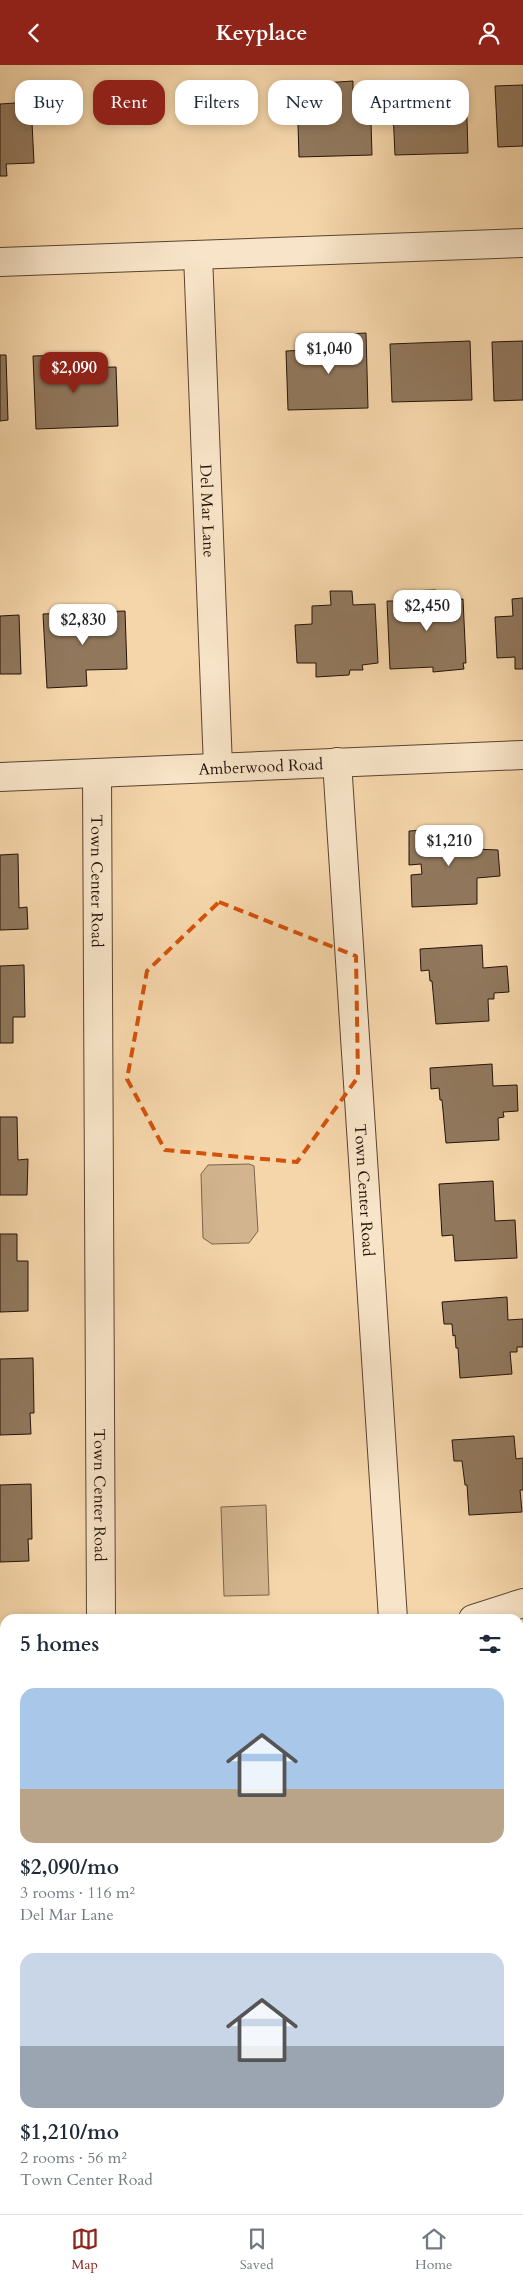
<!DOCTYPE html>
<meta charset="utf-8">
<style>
body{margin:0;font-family:Cardo,serif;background:#f2f2f3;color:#1f2937;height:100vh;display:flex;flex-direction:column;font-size:19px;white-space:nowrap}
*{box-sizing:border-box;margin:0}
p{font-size:16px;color:#747a83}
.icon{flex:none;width:28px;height:28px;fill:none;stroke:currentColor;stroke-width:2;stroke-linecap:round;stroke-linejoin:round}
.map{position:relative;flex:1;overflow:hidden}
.side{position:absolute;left:0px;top:1549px;width:524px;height:601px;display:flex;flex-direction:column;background:#fff;border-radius:15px 15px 0 0;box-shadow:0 2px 8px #0003}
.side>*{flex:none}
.top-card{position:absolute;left:15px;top:15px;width:494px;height:45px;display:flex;gap:10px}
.price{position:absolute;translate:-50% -42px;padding:0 11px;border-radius:10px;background:#fff;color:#222;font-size:16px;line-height:32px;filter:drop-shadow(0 1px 2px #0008)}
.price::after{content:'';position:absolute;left:50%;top:30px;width:15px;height:11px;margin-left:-8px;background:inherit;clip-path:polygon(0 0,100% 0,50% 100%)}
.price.selected{background:#8f2418;color:#fff}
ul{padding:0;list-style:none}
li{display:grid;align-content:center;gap:10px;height:265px;padding:0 20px}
li span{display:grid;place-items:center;height:155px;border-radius:15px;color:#555}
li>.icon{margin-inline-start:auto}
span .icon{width:90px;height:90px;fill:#fffc;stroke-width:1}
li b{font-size:21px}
h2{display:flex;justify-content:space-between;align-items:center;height:60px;padding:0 20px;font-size:21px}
.pill{padding:0 18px;border-radius:15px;background:#fff;box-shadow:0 2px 8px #0003;font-size:18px;line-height:45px}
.pill.selected{background:#8f2418;color:#fff}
header{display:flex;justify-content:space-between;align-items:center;height:65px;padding:0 20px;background:#8f2418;color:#fff;font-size:22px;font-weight:700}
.menu{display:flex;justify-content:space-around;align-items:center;height:70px;border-top:1px solid #e0e1e3;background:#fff;font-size:14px;color:#747a83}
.menu a{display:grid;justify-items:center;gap:2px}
.menu .selected{color:#8f2418}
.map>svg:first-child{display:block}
</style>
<header><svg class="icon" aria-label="back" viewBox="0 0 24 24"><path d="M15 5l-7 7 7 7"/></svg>Keyplace<svg class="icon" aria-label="person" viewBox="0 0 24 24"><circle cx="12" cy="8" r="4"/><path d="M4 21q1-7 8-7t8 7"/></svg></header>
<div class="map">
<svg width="523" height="2149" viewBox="0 0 523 2149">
<rect width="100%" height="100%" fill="#f5d6aa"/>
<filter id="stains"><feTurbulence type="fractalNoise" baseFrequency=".004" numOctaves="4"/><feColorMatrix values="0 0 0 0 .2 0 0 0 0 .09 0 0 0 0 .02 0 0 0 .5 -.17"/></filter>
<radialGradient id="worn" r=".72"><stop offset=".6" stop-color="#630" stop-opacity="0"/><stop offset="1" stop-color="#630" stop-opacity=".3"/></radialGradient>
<g fill="#d2b58f" stroke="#7c644c">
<path d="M 249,1099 L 254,1101 L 258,1166 L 249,1178 L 212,1179 L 203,1173 L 201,1109 L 208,1100 Z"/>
<path d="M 266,1440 L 269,1530 L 224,1531 L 221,1442 Z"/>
</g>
<g fill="#91785d" stroke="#251309">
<path d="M 353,16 L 353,25 L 370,25 L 372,90 L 299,92 L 297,27 L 323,27 L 323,18 Z"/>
<path d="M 523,20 L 523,81 L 498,82 L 495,21 Z"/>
<path d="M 466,22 L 468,88 L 395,90 L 392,25 Z"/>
<path d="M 31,37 L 34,98 L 6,99 L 7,111 L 0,111 L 0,39 Z"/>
<path d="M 366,268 L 368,343 L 288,345 L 286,286 L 330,284 L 330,270 Z"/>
<path d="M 470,276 L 472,335 L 392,337 L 390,279 Z"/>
<path d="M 523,276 L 523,335 L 494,336 L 492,277 Z"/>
<path d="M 0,290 L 6,290 L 8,355 L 0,356 Z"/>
<path d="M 73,290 L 74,303 L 116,302 L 118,361 L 36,364 L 33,291 Z"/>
<path d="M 436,525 L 436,535 L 463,534 L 466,598 L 463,598 L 464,604 L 433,607 L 433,602 L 390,604 L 387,536 L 405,536 L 404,526 Z"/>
<path d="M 330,526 L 352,526 L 353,540 L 375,539 L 378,598 L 362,600 L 363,605 L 350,605 L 349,610 L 316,612 L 316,598 L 297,598 L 295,560 L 312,559 L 312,541 L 331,540 Z"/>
<path d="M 523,533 L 523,604 L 515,604 L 515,592 L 497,593 L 495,552 L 513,551 L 512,534 Z"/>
<path d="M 125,546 L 127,604 L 86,605 L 87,621 L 47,623 L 43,549 Z"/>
<path d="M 19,550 L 21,609 L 0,609 L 0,551 Z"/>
<path d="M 473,762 L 475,784 L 498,785 L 500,811 L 477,813 L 477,839 L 412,842 L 411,810 L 422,809 L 421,799 L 409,800 L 409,766 Z"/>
<path d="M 18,789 L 19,843 L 27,842 L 28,864 L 0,865 L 0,790 Z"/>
<path d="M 482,880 L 483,903 L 507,901 L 509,927 L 494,928 L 494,934 L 488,934 L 489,956 L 436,959 L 432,916 L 430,916 L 429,905 L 421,906 L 420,884 Z"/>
<path d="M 24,900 L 25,952 L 13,952 L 13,978 L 0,978 L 0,901 Z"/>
<path d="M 492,999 L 493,1021 L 517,1020 L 518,1046 L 503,1047 L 504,1052 L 498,1053 L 499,1075 L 446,1078 L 442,1035 L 440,1035 L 439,1023 L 431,1024 L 430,1003 Z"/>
<path d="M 0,1052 L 17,1052 L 18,1095 L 28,1094 L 27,1130 L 0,1130 Z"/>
<path d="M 493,1116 L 495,1156 L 515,1155 L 517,1193 L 455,1196 L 453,1170 L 442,1171 L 439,1119 Z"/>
<path d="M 0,1169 L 17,1169 L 17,1196 L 28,1196 L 28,1246 L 0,1247 Z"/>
<path d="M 507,1232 L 508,1255 L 523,1254 L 523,1282 L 517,1282 L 517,1287 L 510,1287 L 512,1309 L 460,1313 L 458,1283 L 456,1283 L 455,1270 L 453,1271 L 452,1259 L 444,1259 L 442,1237 Z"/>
<path d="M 33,1293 L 34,1348 L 30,1348 L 31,1369 L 0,1370 L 0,1294 Z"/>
<path d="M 514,1371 L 516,1394 L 523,1393 L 523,1425 L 520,1425 L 522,1447 L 469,1450 L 467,1420 L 465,1420 L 462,1396 L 454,1396 L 452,1375 Z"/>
<path d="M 31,1419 L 32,1474 L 28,1474 L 29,1496 L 0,1497 L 0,1420 Z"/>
<path d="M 523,1709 L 523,1799 L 519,1799 L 519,1710 Z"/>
<rect x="0" y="1720" width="5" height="89"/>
<path d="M 523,1858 L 523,1940 L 519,1941 L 519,1859 Z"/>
<path d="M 0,1905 L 5,1905 L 4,1989 L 0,1989 Z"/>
<path d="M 523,2018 L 523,2072 L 519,2068 L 519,2023 Z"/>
<path d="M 0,2058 L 5,2062 L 5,2101 L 0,2106 Z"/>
</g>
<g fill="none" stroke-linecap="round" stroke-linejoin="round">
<g stroke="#594431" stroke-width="30">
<g id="street">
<path id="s1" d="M 198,190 L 218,702"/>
<path d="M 0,197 L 523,178"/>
<path id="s2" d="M 337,697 L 393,1554"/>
<path id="s3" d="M 97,708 L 101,1554"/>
<path id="s4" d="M 0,712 L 523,690"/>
<path d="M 473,1554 L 523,1538"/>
<path d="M 0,1579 L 5,1579"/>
<path d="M 0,1641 L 5,1642"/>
<path d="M 461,2145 L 465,2149"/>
<path d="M 86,2149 L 90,2145"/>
</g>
</g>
<use href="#street" stroke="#f8e4c8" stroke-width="28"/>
</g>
<path fill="none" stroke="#d4520c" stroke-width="4" stroke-dasharray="10 6" stroke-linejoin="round" d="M 219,837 L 356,891 L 358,1012 L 297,1097 L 165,1085 L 127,1014 L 147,906 Z"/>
<g text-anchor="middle" stroke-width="4" stroke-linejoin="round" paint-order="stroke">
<g font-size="16" fill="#251309" stroke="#f8e4c8">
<text dy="6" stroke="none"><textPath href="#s1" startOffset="256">Del Mar Lane</textPath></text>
<text dy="6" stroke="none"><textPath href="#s4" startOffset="261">Amberwood Road</textPath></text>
<text dy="6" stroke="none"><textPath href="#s3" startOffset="108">Town Center Road</textPath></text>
<text dy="6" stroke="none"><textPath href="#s2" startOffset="429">Town Center Road</textPath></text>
<text dy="6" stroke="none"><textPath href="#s3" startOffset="722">Town Center Road</textPath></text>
</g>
</g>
<rect width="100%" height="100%" filter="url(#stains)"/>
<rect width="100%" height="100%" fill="url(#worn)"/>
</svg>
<b class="price" style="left:329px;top:310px">$1,040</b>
<b class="price selected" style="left:74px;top:329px">$2,090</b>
<b class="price" style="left:427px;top:567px">$2,450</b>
<b class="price" style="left:83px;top:581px">$2,830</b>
<b class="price" style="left:449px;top:802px">$1,210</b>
<div class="top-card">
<a class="pill">Buy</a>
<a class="pill selected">Rent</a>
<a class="pill">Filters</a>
<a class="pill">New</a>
<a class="pill">Apartment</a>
</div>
<section class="side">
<h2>5 homes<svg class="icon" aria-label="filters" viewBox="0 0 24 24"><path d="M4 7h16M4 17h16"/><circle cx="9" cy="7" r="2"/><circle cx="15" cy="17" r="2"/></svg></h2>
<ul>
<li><span style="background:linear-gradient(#a9c7e8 65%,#b9a48a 0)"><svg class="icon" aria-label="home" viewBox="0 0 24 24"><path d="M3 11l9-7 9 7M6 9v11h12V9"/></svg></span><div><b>$2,090/mo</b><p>3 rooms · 116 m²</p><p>Del Mar Lane</p></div></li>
<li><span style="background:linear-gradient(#c9d6e8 60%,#9aa5b1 0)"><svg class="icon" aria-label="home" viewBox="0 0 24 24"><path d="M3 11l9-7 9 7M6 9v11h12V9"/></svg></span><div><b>$1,210/mo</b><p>2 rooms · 56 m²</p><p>Town Center Road</p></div></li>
</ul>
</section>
</div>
<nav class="menu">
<a class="selected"><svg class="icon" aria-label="map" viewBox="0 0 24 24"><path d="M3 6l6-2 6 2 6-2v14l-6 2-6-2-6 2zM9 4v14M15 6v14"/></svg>Map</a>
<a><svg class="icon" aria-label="saved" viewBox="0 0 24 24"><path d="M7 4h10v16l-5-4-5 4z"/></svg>Saved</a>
<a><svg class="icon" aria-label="home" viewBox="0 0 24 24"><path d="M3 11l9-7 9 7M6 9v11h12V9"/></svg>Home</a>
</nav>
